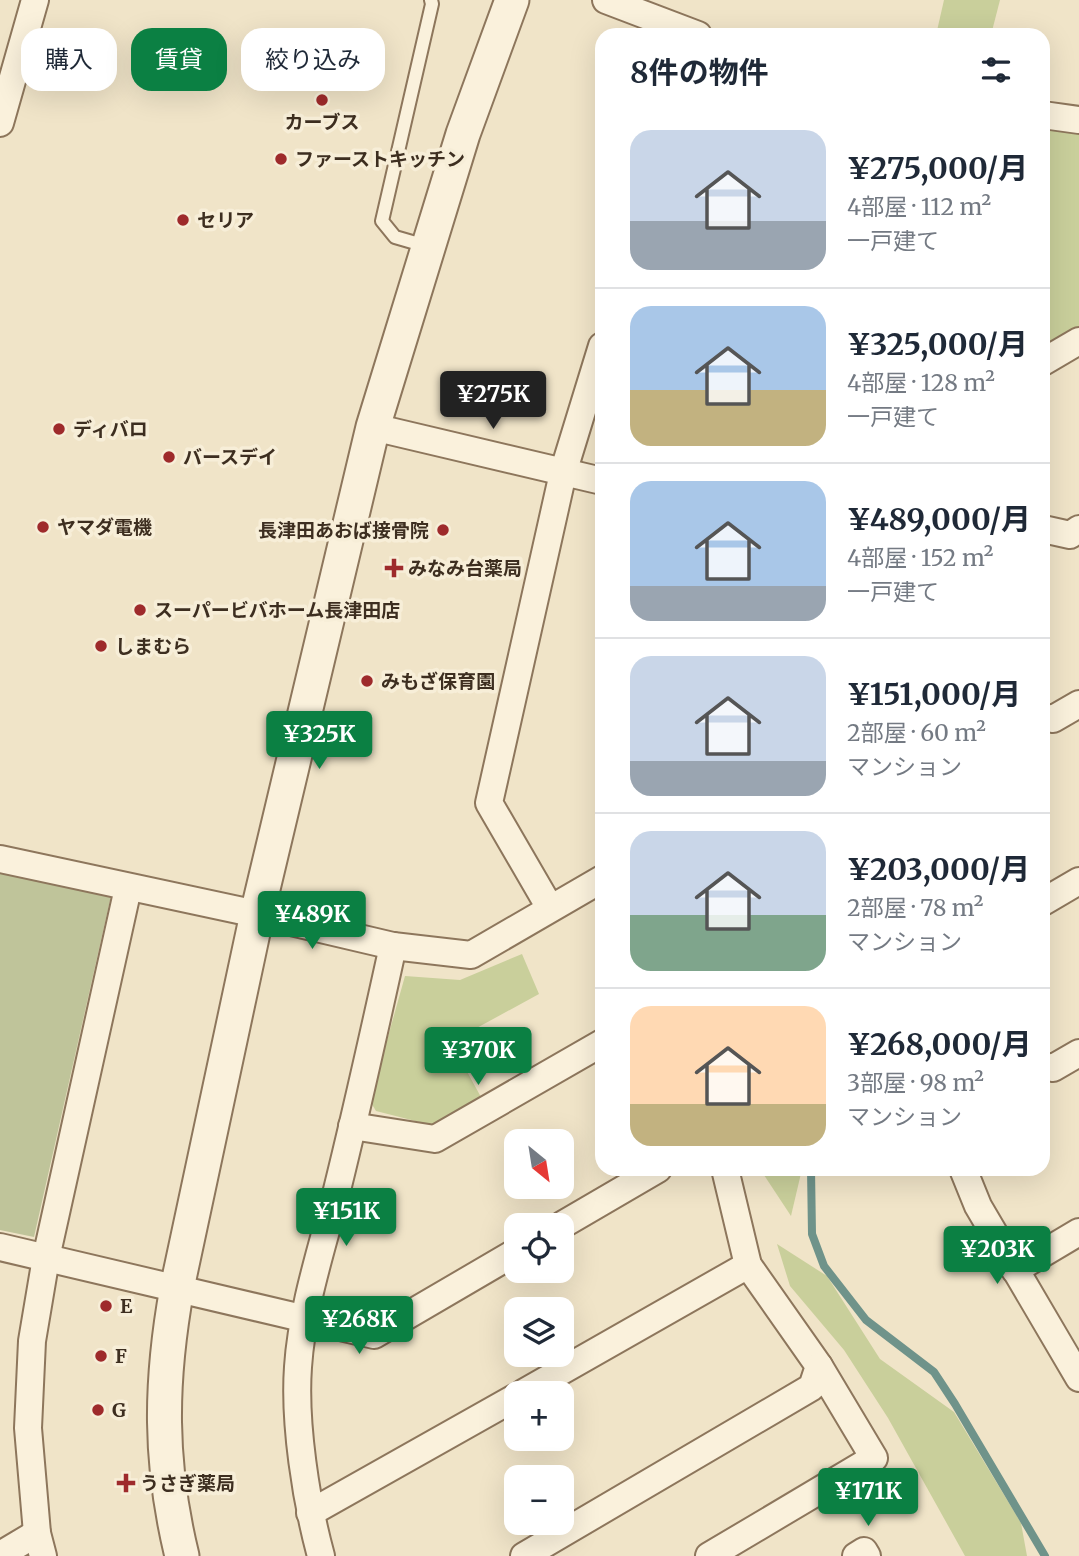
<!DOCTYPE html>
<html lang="ja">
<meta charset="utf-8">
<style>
body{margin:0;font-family:Merriweather,"Noto Sans JP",serif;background:#f2f2f3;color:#1f2937;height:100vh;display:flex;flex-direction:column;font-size:26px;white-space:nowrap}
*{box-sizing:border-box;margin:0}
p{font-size:23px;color:#747a83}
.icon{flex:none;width:38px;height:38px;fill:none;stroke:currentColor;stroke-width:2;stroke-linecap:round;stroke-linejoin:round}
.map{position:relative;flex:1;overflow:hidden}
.side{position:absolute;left:595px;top:28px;width:455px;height:1148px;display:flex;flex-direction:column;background:#fff;border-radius:21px;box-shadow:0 7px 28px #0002}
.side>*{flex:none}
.hud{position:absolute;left:21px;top:28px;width:469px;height:63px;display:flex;gap:14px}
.needle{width:46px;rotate:150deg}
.fabs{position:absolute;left:504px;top:1129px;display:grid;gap:14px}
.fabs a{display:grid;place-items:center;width:70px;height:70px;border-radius:14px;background:#fff;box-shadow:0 7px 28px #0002;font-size:35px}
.price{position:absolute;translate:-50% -60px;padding:0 16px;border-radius:7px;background:#0b8043;color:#fff;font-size:23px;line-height:46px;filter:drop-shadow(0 2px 4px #0008)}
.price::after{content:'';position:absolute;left:50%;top:42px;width:21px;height:16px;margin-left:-10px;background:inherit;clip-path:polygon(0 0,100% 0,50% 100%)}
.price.on{background:#222;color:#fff}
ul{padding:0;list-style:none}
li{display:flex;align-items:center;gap:21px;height:175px;padding:0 35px}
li+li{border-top:2px solid #e0e1e3}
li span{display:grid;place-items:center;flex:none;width:196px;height:140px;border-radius:21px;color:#555}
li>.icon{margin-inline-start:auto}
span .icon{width:84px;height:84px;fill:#fffc;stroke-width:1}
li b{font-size:30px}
h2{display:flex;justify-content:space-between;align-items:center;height:84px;padding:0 35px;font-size:30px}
.pill{padding:0 24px;border-radius:21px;background:#fff;box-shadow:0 7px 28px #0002;font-size:24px;line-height:63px}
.pill.on{background:#0b8043;color:#fff}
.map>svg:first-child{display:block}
</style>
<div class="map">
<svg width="1079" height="1556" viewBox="0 0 1079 1556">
<rect width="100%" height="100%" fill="#f0e4c8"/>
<g fill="#c9cf9b">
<path d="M 944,0 L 1000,0 L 991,35 L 936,35 Z"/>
<path d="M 1043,128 L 1079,134 L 1079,329 L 1043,349 Z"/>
<path d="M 522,954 L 539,994 L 451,1042 L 482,1099 L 435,1126 L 376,1111 L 370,1101 L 405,976 L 460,980 Z"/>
<path d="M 760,1169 L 802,1169 L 791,1216 Z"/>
<path d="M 777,1244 L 827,1276 L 880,1359 L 954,1412 L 1021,1523 L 1027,1556 L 965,1556 L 888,1418 L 844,1350 L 790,1286 Z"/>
</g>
<path fill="#bfc49a" d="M 0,867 L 111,896 L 34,1237 L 0,1230 Z"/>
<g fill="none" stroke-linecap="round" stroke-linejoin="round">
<path stroke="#6f938a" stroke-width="8" d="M 811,1169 L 812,1234 L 824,1266 L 866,1320 L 934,1372 L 955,1404 L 1045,1556"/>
<g stroke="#8d765c" stroke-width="16">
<path id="service" d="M 426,246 L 395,237 L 382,221 L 432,4 L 431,0"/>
</g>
<g stroke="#8d765c" stroke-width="30">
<g id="minor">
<path d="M 606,0 L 698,35"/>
<path d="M 1043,115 L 1079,120"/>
<path d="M 0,123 L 35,0"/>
<path d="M 1043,362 L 1079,341"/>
<path d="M 373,427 L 602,481"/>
<path d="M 1043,529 L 1070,535 L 1079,529"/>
<path d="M 1043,717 L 1053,719 L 1079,704"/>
<path d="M 0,859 L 257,914 L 393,946 L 471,955 L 602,879"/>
<path d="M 1043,902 L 1079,881"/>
<path d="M 550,908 L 489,803 L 563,473 L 602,346"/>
<path d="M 1043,1066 L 1053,1068 L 1079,1053"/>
<path d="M 352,1126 L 435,1139 L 602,1043"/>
<path d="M 963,1169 L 978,1206 L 1079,1378"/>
<path d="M 562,1225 L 658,1169"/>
<path d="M 0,1247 L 374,1335 L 516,1252"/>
<path d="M 1015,1270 L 1079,1232"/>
<path d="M 523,1393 L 748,1265"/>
<path d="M 310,1513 L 516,1397"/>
<path d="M 0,1555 L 37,1533"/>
<path d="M 43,1556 L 37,1533 L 28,1428 L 32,1341 L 46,1258 L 128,888"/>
<path d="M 321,1556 C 306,1501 294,1423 298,1367 C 302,1307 322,1248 337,1190 C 357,1109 375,1028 393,946"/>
<path d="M 524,1556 L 812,1387 L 819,1366 L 748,1265 L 725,1169"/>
<path d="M 709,1556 L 874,1458 L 819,1366"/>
<path d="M 856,1556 L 864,1551 L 867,1556"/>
</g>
</g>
<g stroke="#8d765c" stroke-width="37">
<path id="tertiary" d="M 182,1556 C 159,1462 160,1382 177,1288 L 257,914 L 373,427 L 463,134 L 512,0"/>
</g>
<use href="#service" stroke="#faf1dc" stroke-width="12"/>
<use href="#minor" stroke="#faf1dc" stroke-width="26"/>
<use href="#tertiary" stroke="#faf1dc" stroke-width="33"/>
</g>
<g fill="#9e2a2b" stroke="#f7eed8" stroke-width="2.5">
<circle cx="322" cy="100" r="7"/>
<circle cx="281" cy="159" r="7"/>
<circle cx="183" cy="220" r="7"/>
<circle cx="59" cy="429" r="7"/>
<circle cx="169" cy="457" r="7"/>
<circle cx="43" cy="527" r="7"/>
<circle cx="443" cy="530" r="7"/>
<path d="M390.5 557.5h7v7h7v7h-7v7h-7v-7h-7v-7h7z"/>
<circle cx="140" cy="610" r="7"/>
<circle cx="101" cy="646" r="7"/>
<circle cx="367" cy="681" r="7"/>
<circle cx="106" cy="1306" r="7"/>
<circle cx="101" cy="1356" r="7"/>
<circle cx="98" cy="1410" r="7"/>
<path d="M122.5 1472.5h7v7h7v7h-7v7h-7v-7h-7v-7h7z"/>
</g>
<g text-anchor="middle" stroke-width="7" stroke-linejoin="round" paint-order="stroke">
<g font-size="19" font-weight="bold" fill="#3d2e20" stroke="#f7eed8" text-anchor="start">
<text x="322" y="129" text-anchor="middle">カーブス</text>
<text x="295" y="166">ファーストキッチン</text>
<text x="197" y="227">セリア</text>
<text x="73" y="436">ディバロ</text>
<text x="183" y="464">バースデイ</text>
<text x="57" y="534">ヤマダ電機</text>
<text x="429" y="537" text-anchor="end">長津田あおば接骨院</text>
<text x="408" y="575">みなみ台薬局</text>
<text x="154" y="617">スーパービバホーム長津田店</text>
<text x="115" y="653">しまむら</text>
<text x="381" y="688">みもざ保育園</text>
<text x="120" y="1313">E</text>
<text x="115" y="1363">F</text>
<text x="112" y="1417">G</text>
<text x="140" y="1490">うさぎ薬局</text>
</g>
</g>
</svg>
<div class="fabs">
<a><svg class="needle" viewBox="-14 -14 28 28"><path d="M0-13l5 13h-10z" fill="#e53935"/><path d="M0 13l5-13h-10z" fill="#747a83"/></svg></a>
<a><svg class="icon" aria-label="locate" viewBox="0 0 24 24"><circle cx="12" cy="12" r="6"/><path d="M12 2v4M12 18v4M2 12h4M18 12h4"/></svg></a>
<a><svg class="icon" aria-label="layers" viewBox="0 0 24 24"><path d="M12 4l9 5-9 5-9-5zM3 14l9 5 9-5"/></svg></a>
<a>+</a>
<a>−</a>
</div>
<b class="price on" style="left:493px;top:431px">¥275K</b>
<b class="price" style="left:319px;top:771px">¥325K</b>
<b class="price" style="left:312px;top:951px">¥489K</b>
<b class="price" style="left:478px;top:1087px">¥370K</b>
<b class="price" style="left:346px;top:1248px">¥151K</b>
<b class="price" style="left:997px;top:1286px">¥203K</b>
<b class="price" style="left:359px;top:1356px">¥268K</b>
<b class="price" style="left:868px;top:1528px">¥171K</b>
<div class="hud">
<a class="pill">購入</a>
<a class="pill on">賃貸</a>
<a class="pill">絞り込み</a>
</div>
<section class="side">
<h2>8件の物件<svg class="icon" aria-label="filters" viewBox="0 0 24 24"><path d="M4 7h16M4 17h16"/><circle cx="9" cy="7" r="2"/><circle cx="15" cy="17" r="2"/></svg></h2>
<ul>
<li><span style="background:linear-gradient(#c9d6e8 65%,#9aa5b1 0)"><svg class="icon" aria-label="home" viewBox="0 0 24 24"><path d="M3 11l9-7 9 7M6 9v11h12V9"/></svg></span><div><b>¥275,000/月</b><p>4部屋 · 112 m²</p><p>一戸建て</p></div></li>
<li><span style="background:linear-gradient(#a9c7e8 60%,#c2b280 0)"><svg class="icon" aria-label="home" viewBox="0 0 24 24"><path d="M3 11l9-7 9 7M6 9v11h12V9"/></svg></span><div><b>¥325,000/月</b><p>4部屋 · 128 m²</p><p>一戸建て</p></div></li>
<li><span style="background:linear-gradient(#a9c7e8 75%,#9aa5b1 0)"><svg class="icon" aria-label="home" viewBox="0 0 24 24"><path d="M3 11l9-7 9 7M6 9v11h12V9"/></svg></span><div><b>¥489,000/月</b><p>4部屋 · 152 m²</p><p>一戸建て</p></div></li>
<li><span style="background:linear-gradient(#c9d6e8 75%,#9aa5b1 0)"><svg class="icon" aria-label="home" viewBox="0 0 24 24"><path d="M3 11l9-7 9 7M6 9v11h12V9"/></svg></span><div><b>¥151,000/月</b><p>2部屋 · 60 m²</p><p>マンション</p></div></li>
<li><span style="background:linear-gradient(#c9d6e8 60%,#7fa58c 0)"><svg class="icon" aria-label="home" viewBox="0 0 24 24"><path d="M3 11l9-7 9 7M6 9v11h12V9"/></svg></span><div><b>¥203,000/月</b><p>2部屋 · 78 m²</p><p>マンション</p></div></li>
<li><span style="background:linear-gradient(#ffd9b3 70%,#c2b280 0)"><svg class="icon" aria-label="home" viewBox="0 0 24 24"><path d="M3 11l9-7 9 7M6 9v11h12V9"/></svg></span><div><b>¥268,000/月</b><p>3部屋 · 98 m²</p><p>マンション</p></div></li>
</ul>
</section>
</div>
